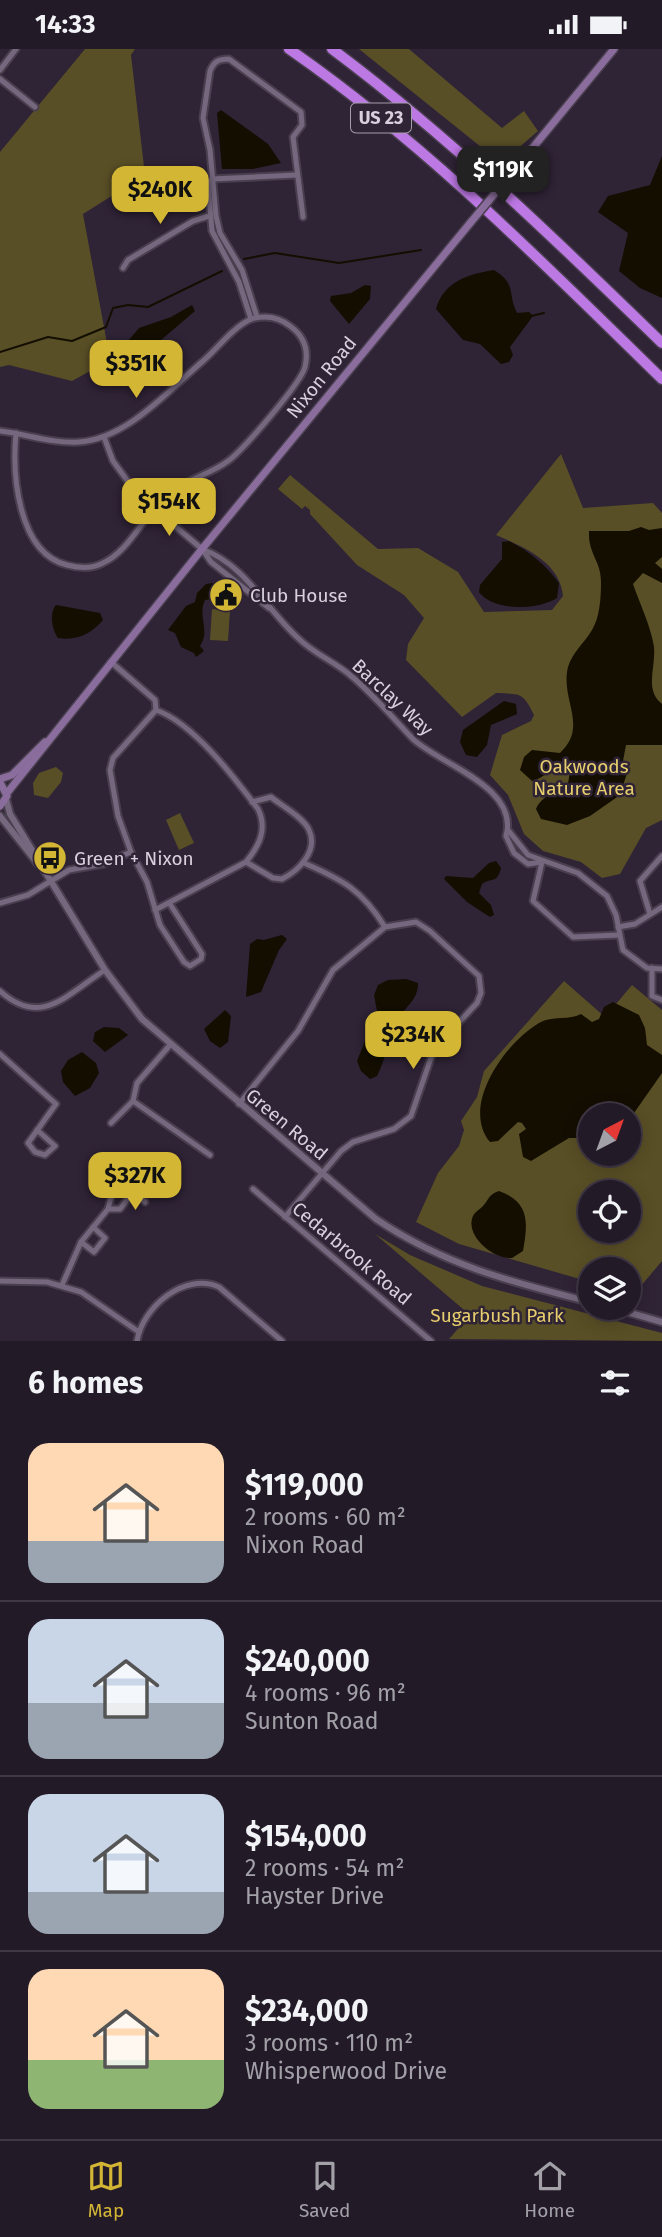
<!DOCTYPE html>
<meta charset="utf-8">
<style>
body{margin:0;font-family:"Fira Sans",sans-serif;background:#2f2734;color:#f1f3f6;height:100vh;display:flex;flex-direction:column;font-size:26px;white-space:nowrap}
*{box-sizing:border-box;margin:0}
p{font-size:23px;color:#a3a1a8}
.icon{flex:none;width:38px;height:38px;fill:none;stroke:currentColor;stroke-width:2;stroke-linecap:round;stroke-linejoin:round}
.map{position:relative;height:1292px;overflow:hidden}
.drawer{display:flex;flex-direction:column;background:#231a28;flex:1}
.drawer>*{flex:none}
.needle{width:46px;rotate:41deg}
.controls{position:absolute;left:578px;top:1054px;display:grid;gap:14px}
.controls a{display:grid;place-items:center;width:63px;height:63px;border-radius:50%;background:#231a28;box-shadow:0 4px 18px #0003,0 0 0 2px #403845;font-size:35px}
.price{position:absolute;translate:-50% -60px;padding:0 16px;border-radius:14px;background:#d4b635;color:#111;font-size:23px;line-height:46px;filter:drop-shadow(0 2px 4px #0008)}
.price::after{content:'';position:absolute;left:50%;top:42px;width:21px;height:16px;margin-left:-10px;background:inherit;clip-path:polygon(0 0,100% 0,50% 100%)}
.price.on{background:#222;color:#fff}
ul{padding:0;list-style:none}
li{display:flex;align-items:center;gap:21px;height:175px;padding:0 28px}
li+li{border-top:2px solid #403845}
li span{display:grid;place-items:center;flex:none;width:196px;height:140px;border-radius:21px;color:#555}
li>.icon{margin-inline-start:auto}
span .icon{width:84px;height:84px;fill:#fffc;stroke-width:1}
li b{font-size:30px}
h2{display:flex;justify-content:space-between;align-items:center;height:84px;padding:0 28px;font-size:30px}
.status{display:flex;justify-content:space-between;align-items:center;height:49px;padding:0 35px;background:#231a28;direction:ltr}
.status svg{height:19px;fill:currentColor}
.tabs{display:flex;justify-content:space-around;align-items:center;height:98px;border-top:2px solid #403845;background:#231a28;font-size:19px;color:#a3a1a8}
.tabs a{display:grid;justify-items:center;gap:4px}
.tabs .on{color:#d4b635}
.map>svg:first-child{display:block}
</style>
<div class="status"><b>14:33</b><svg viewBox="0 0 49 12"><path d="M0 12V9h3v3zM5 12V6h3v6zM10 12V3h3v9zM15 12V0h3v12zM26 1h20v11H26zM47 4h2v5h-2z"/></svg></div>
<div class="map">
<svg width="662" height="1292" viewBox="0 0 662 1292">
<rect width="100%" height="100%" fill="#2f2336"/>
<g fill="#594f26" fill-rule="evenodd">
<path d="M 85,0 L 135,0 L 131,6 L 145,126 L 83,165 L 109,305 L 92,321 L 72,332 L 9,316 L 0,318 L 0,103 Z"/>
<path d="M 359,0 L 409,0 L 502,79 L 524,62 L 538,82 L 501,114 Z"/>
<path d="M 561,405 L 583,459 L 653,454 L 662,464 L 662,771 L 646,779 L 620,825 L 602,829 L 581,813 L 543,802 L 524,785 L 508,746 L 490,726 L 502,686 L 531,672 L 534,666 C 523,643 520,645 496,644 L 462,668 L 406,611 L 408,595 L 424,569 L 404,546 L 357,516 L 310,465 L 310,461 L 305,457 L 302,460 L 278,440 L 290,426 L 378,500 L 418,499 L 458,523 L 484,563 L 552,561 L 563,547 C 560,513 524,498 496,486 Z"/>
<path d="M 212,560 L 230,562 L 228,592 L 210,591 Z"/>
<path d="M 56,718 L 63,724 L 61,733 L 48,749 L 34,746 L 33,734 L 39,724 Z"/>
<path d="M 180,764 L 194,794 L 179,801 L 166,771 Z"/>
<path d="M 564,932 L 605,968 L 632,936 L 662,961 L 662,1212 L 635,1244 L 628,1242 L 628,1220 L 590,1220 L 590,1233 L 459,1195 L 416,1173 L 438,1124 L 459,1097 L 464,1081 L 461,1072 L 477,1048 L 484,1022 ZM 590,1066 L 628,1066 L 628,1104 L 590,1104 ZM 590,1143 L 628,1143 L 628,1181 L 590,1181 Z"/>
<path d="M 375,1185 L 410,1206 L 482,1237 L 662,1284 L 662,1292 L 449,1290 L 470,1266 Z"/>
</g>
<g fill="#130e00">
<path d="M 221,61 L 268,95 L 281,114 L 253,120 L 222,120 L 217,64 Z"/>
<path d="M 662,107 L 662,249 L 640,239 L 619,222 L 628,184 L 598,163 L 608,147 L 650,136 Z"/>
<path d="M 494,221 C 517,235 507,244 517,264 L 529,263 L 533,267 L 510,298 L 513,306 L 509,313 L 501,315 L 480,295 L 463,291 L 436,260 C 444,232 469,225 494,221 Z"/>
<path d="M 365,236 L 371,237 L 370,250 L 349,275 L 330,252 L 331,247 L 351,244 Z"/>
<path d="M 192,256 L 195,262 L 133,315 L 125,311 L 122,299 L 139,279 L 171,268 Z"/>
<path d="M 641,478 L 649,481 L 662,479 L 662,508 L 655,514 L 662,520 L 662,534 L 643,524 L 633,535 C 640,555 651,578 654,598 C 656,618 644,641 662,655 L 662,696 L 626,696 L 623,712 L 628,721 L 620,746 L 590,767 L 567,776 L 541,770 L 536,760 C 540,749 556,740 567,741 L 570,722 L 561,715 C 549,720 545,729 532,732 L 520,721 L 524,708 L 532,701 L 560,704 C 589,677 560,651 568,618 C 572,604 585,593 592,581 C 600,568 601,548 601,533 C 601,511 588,506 589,482 L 629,482 Z"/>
<path d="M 509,492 C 529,502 545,515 559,534 L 557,549 C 538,561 494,563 479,543 L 480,536 L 502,510 L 502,493 Z"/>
<path d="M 213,534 L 217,537 L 212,550 L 205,551 C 197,568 211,581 200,597 L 204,602 L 196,608 L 194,604 L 181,598 L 175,584 L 168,581 L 186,557 L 195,553 L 197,544 L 206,535 Z"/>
<path d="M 56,556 L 100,564 L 103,571 C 92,584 78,592 58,589 C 52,581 49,564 56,556 Z"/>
<path d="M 504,652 L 516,655 L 517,665 L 491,676 L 487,696 L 477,708 L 466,706 L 460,693 L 463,681 Z"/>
<path d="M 496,812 L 501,819 C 497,835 492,828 482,835 L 479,844 L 491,856 L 494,866 L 490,868 L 467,853 L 444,830 L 446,827 L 473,829 L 489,814 Z"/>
<path d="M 282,886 L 287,890 L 279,901 L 261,943 L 246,948 L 250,895 L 257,890 L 264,891 Z"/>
<path d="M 406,930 L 418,934 C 418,953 404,957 397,973 C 388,990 386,1010 377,1027 L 370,1030 L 361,1022 L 357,1012 L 377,962 L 374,946 L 378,936 L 388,931 Z"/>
<path d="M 613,953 L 639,966 L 645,979 L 647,996 L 662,1006 L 662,1024 L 634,1064 L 628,1068 L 590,1066 L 590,1089 L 569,1089 L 531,1112 L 523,1108 L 519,1085 L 526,1080 L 522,1074 L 518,1073 L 498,1092 L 490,1093 C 460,1057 505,994 539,974 C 553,966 567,972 581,965 L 592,973 L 599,970 L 604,958 Z"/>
<path d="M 225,961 L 231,967 L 228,993 L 220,999 L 210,992 L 204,980 Z"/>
<path d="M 104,978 L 119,979 L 128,986 L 105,1003 L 93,992 L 95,983 Z"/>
<path d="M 82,1003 L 96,1014 L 99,1024 L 90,1039 L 75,1047 L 63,1033 L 61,1022 L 68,1011 Z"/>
<path d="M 499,1142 C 530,1153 528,1174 523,1202 L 512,1209 C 495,1211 467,1189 472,1170 C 473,1164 479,1161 483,1157 C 489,1150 489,1145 499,1142 Z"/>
</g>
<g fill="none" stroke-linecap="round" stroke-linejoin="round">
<g stroke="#130e00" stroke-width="2">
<path d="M 244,210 L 275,204 L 339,214 L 421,201"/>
<path d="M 531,267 L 544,264"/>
<path d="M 0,303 L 48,288 L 72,292 L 106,278 L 113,259 L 128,256 L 148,258 L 222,222"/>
</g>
<g stroke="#493f4f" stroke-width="9">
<g id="minor">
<path d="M 0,21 L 16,0"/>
<path d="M 0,30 L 35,58"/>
<path d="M 212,130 L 208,136 L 212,182 L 239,233 L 251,270"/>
<path d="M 212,130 L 296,126"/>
<path d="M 123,219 L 128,211 L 193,172 L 209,167"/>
<path d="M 257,268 L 242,221 L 220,184 L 216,167 L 210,101 L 203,69 L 210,22 C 214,12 219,10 229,10 L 301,63 L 302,76 L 293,88 L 303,168"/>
<path d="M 0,382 C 26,385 54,395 79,393 C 127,390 169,341 203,312 C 218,299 232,279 251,270 C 265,266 279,268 290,277 C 304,287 309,301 305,318 C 301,334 243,401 228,412 C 208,427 182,431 164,449 C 143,468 129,502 103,514 C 92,520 78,519 67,516 C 18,504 12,426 16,384"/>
<path d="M 104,388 L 113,412 L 137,445 L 202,500 L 211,513 L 269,559"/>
<path d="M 202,500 C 246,516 265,559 298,589 C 313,604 333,612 350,626 C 373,645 392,668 413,690 C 439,715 520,738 506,787 L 514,804 L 528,815 L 542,813"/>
<path d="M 111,613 L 155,651 L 156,661 C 193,674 234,728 258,760 C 268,780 259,797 246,813"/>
<path d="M 156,661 L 113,709 L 110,721 L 118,767 L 131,803 L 147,833 L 160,876 L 184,913 L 190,917 L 201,910 L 202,905 L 170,855"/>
<path d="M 508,781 L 528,806 L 578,824 L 607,847 L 616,866 L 623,901 L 647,919 L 662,920"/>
<path d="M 542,813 L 533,852 L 573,888 L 619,886"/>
<path d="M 304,814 C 343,831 362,841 385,878"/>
<path d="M 0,854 L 28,846 L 69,821 L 103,815 L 131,803"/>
<path d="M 155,861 L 246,813 L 273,829 L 282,830 C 298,822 319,802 309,781 C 304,769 282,757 271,748 L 252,753"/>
<path d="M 650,865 L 640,832 L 662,807"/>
<path d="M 618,878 L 635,875 L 662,858"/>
<path d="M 652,919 L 652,947 L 662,951"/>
<path d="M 0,942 C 41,979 66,946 105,921"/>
<path d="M 0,1005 L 56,1055 L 28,1094 L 35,1103 L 45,1106 L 55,1097 L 37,1081"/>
<path d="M 133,1052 L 210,1106"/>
<path d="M 239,1055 L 298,982 L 333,921 L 385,878 L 416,873 L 430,882 L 479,927 L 481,944 L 477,954 L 434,1000 L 411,1067 L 394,1080 L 353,1093 L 341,1102 L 285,1168"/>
<path d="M 111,1074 L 133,1052 L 137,1034 L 170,996"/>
<path d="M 253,1140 L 431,1292"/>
<path d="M 133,1143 L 145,1153"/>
<path d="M 81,1193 L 94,1203 L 105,1189 L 93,1178"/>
<path d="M 0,1232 L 47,1233 L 81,1243 L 139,1283"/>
<path d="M 62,1236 L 81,1193 L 108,1160 L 120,1160 L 133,1143 L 121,1134 L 111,1148 L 108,1160"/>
<path d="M 137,1292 C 143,1257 185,1223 219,1238 L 282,1292"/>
</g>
</g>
<g stroke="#493f4f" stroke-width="10">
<g id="tertiary">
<path d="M 6,750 L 10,765 L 105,921 L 142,970 L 376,1170 C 444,1216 511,1233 590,1253"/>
<path d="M 0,767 L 38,815"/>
<path d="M 610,1258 L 662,1273"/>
</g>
</g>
<g stroke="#493f4f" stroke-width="10">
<g id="secondary">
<path d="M 512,124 L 614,0"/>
<path d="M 0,730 L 12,726 L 45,693"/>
<path d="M 0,733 L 7,747 L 0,757"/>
<path d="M 7,744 L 202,500 L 471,173"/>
</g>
</g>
<g stroke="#493f4f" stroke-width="13">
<g id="motorway">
<path d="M 289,0 C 426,95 543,214 662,330"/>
<path d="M 332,0 C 450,88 557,192 662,294"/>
</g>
</g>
<use href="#minor" stroke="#75687e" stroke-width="5"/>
<use href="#tertiary" stroke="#75687e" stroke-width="6"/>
<use href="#secondary" stroke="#8a6d9c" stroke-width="7"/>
<use href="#motorway" stroke="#bc78e3" stroke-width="10"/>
<g stroke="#493f4f" stroke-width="10" stroke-linecap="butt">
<path id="secondary-bridge" d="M 471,173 L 512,124"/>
</g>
<use href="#secondary-bridge" stroke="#8a6d9c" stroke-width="7"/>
</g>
<defs>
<g id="civic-disc" transform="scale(1.75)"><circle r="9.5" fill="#d4b635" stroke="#2f2336"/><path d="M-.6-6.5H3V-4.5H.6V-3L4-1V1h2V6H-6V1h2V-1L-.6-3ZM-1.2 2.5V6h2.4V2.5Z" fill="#111"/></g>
<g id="bus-disc" transform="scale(1.75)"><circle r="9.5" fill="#d4b635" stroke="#2f2336"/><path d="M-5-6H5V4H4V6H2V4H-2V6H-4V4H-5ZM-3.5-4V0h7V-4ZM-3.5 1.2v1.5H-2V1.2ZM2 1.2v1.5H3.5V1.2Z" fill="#111"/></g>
</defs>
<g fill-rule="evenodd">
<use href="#civic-disc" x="226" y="546"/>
<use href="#bus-disc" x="50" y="809"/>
</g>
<g text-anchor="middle" stroke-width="5" stroke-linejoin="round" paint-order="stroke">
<rect fill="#2f2336" stroke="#a59cab" stroke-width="2" x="351" y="54.5" width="60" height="29" rx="5"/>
<g font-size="18" font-weight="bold" fill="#d8d0dd">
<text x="381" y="75">US 23</text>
</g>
<g font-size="19" fill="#d8d0dd" stroke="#2f2336">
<text transform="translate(321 328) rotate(-51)" y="7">Nixon Road</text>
<text transform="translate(393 648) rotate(43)" y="7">Barclay Way</text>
<text transform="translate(287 1075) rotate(40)" y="7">Green Road</text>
<text transform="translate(352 1204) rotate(40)" y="7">Cedarbrook Road</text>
</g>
<g font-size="19" fill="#d8d0dd" stroke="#2f2336" text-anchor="start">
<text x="250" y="553">Club House</text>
<text x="74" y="816">Green + Nixon</text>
</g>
<g font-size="19" fill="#e7ce6c" stroke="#2f2336">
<text x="584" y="724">Oakwoods<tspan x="584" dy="22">Nature Area</tspan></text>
<text x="497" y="1273">Sugarbush Park</text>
</g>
</g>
</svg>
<div class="controls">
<a><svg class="needle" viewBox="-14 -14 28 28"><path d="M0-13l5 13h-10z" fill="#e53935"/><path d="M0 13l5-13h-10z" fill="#a3a1a8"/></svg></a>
<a><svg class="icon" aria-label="locate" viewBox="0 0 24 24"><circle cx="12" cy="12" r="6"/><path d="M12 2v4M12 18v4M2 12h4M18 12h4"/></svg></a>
<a><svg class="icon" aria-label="layers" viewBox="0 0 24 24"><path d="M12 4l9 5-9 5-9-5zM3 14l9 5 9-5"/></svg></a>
</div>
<b class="price on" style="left:503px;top:157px">$119K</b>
<b class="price" style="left:160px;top:177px">$240K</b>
<b class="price" style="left:136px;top:351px">$351K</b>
<b class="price" style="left:169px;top:489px">$154K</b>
<b class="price" style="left:413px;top:1022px">$234K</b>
<b class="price" style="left:135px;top:1163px">$327K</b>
</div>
<section class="drawer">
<h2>6 homes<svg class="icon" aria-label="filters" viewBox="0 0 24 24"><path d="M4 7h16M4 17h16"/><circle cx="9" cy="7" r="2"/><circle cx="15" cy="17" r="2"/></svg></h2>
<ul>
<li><span style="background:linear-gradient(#ffd9b3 70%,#9aa5b1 0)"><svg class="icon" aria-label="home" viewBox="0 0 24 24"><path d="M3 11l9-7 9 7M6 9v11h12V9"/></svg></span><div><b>$119,000</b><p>2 rooms · 60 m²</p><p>Nixon Road</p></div></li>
<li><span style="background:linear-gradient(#c9d6e8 60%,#9aa5b1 0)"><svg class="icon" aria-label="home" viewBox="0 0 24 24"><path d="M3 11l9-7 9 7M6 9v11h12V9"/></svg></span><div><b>$240,000</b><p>4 rooms · 96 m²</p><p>Sunton Road</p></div></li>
<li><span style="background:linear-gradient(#c9d6e8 70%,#9aa5b1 0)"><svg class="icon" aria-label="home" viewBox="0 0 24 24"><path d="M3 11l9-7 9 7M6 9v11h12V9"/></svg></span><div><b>$154,000</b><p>2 rooms · 54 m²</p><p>Hayster Drive</p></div></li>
<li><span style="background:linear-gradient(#ffd9b3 65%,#8fb573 0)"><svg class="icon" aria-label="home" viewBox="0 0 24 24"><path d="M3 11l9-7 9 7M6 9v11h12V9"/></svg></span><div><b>$234,000</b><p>3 rooms · 110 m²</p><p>Whisperwood Drive</p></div></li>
</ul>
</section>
<nav class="tabs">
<a class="on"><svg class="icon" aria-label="map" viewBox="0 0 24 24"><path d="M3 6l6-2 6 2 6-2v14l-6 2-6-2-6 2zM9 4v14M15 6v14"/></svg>Map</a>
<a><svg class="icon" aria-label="saved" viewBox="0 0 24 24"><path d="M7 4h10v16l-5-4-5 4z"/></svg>Saved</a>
<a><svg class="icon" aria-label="home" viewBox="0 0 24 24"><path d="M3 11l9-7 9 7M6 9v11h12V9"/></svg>Home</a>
</nav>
